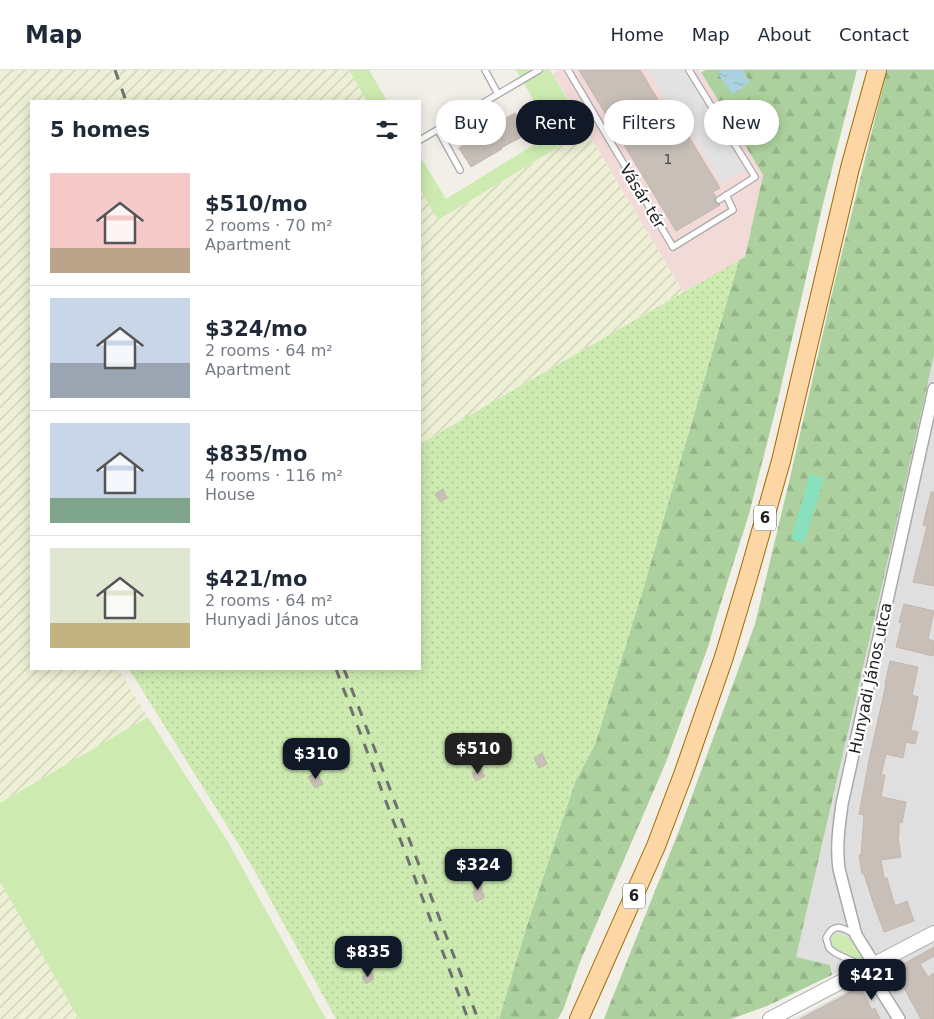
<!DOCTYPE html>
<meta charset="utf-8">
<style>
body{margin:0;font-family:"DejaVu Sans",sans-serif;background:#f2f2f3;color:#1f2937;height:100vh;display:flex;flex-direction:column;font-size:19px;white-space:nowrap}
*{box-sizing:border-box;margin:0}
p{font-size:16px;color:#747a83}
.icon{flex:none;width:28px;height:28px;fill:none;stroke:currentColor;stroke-width:2;stroke-linecap:round;stroke-linejoin:round}
.map{position:relative;flex:1;overflow:hidden}
.drawer{position:absolute;left:30px;top:30px;width:391px;height:570px;display:flex;flex-direction:column;background:#fff;border-radius:0px;box-shadow:0 2px 12px #0003}
.drawer>*{flex:none}
.hud{position:absolute;left:436px;top:30px;width:422px;height:45px;display:flex;gap:10px}
.price{position:absolute;translate:-50% -42px;padding:0 11px;border-radius:10px;background:#111827;color:#fff;font-size:16px;line-height:32px;filter:drop-shadow(0 1px 2px #0008)}
.price::after{content:'';position:absolute;left:50%;top:30px;width:15px;height:11px;margin-left:-8px;background:inherit;clip-path:polygon(0 0,100% 0,50% 100%)}
.price.selected{background:#222;color:#fff}
ul{padding:0;list-style:none}
li{display:flex;align-items:center;gap:15px;height:125px;padding:0 20px}
li+li{border-top:1px solid #e0e1e3}
li span{display:grid;place-items:center;flex:none;width:140px;height:100px;border-radius:0px;color:#555}
li>.icon{margin-inline-start:auto}
span .icon{width:60px;height:60px;fill:#fffc;stroke-width:1}
li b{font-size:21px}
h2{display:flex;justify-content:space-between;align-items:center;height:60px;padding:0 20px;font-size:21px}
.tag{padding:0 18px;border-radius:22px;background:#fff;box-shadow:0 2px 12px #0003;font-size:18px;line-height:45px}
.tag.selected{background:#111827;color:#fff}
header{display:flex;align-items:center;gap:30px;box-sizing:border-box;height:70px;padding:0 25px;background:#fff;border-bottom:1px solid #e0e1e3}
header strong{font-size:24px}
nav{display:flex;gap:28px;margin-inline-start:auto;font-size:18px}
.map>svg:first-child{display:block}
</style>
<header>
<strong>Map</strong>
<nav><a>Home</a><a>Map</a><a>About</a><a>Contact</a></nav>
</header>
<div class="map">
<svg width="934" height="949" viewBox="0 0 934 949">
<defs>
<pattern id="farmland-furrows" width="10" height="10" patternUnits="userSpaceOnUse" patternTransform="scale(1.25)"><rect width="10" height="10" fill="#eef0d5"/><path d="M-1 1l2-2M0 10L10 0M9 11l2-2" fill="none" stroke="#ccceb7"/></pattern>
<pattern id="forest-firs" width="22" height="20" patternUnits="userSpaceOnUse" patternTransform="scale(1.25)"><rect width="22" height="20" fill="#add19e"/><path d="M5 1l3.5 6h-7zM16 11l3.5 6h-7z" fill="#95b388"/></pattern>
<pattern id="garden-dots" width="8" height="8" patternUnits="userSpaceOnUse" patternTransform="scale(1.25)"><rect width="8" height="8" fill="#cdebb0"/><path d="M2 2h.1M6 6h.1" fill="none" stroke="#b0c997" stroke-width="1.8" stroke-linecap="round"/></pattern>
<pattern id="water-ripples" width="26" height="14" patternUnits="userSpaceOnUse" patternTransform="scale(1.25)"><rect width="26" height="14" fill="#aad3df"/><path d="M2 4q2-2 4 0t4 0M15 11q2-2 4 0t4 0" fill="none" stroke="#92b5bf"/></pattern>
</defs>
<rect width="100%" height="100%" fill="#f2efe9"/>
<path fill="#e0dfdf" d="M 934,285 L 934,949 L 794,949 L 861,914 L 851,898 L 832,905 L 830,895 L 796,887 L 898,446 Z"/>
<path fill="#f2dad9" d="M 559,0 L 700,0 L 763,105 L 745,187 L 683,222 L 553,4 Z"/>
<g fill="url(#farmland-furrows)">
<path d="M 0,0 L 349,0 L 367,31 L 31,31 L 31,599 L 118,599 L 148,647 L 0,733 Z"/>
<path d="M 586,60 L 683,222 L 420,374 L 420,119 L 439,150 Z"/>
<path d="M 0,812 L 79,949 L 0,949 Z"/>
</g>
<g fill="#cdebb0">
<path d="M 349,0 L 369,0 L 387,31 L 367,31 Z"/>
<path d="M 516,0 L 550,0 L 586,60 L 438,150 L 420,119 L 420,86 L 446,129 L 553,63 Z"/>
<path d="M 148,647 L 227,770 L 326,949 L 79,949 L 0,812 L 0,733 Z"/>
<path d="M 835,864 C 848,864 863,876 861,890 L 836,879 L 833,876 L 831,869 Z"/>
</g>
<g fill="url(#forest-firs)">
<path d="M 706,0 L 857,0 L 823,134 L 778,330 L 749,444 L 718,542 L 708,577 L 666,692 L 580,892 L 563,940 L 558,949 L 499,949 L 526,858 L 575,712 L 595,674 L 641,526 L 739,190 L 745,187 L 763,105 L 701,2 Z"/>
<path d="M 887,0 L 934,0 L 934,285 L 898,446 L 796,887 L 830,895 L 832,905 L 767,936 L 731,949 L 604,949 L 682,753 L 755,554 L 789,412 L 834,215 Z"/>
</g>
<path fill="url(#garden-dots)" d="M 739,190 L 641,526 L 595,674 L 575,712 L 526,858 L 499,949 L 336,949 L 249,791 L 129,599 L 420,599 L 420,374 Z"/>
<path fill="#88e0be" d="M 810,404 L 824,408 L 804,473 L 791,469 Z"/>
<path fill="#e2e2e2" d="M 648,0 L 685,0 L 745,100 L 722,114 L 684,51 L 680,53 Z"/>
<path fill="url(#water-ripples)" d="M 723,0 L 742,0 L 750,12 L 733,24 L 718,4 Z"/>
<g fill="#c7bfb8" stroke="#c4b6ab">
<path d="M 579,0 L 640,0 L 677,61 L 683,57 L 720,118 L 713,122 L 716,127 L 714,130 L 715,132 L 720,135 L 676,161 Z"/>
<path d="M 515,43 L 527,64 L 501,78 L 502,79 L 471,97 L 459,78 L 491,58 L 495,65 L 501,65 L 503,60 L 499,52 Z"/>
<path d="M 443,419 L 447,428 L 440,432 L 435,424 Z"/>
<path d="M 931,422 L 934,422 L 934,516 L 913,512 L 927,456 L 923,455 Z"/>
<path d="M 904,534 L 934,541 L 928,569 L 934,571 L 933,586 L 896,577 L 902,553 L 899,552 Z"/>
<path d="M 890,591 L 918,597 L 912,625 L 918,627 L 911,660 L 918,662 L 915,674 L 906,672 L 903,688 L 886,684 L 881,705 L 885,705 L 881,727 L 906,732 L 902,753 L 899,752 L 899,766 L 898,766 L 901,787 L 881,790 L 884,808 L 887,808 L 895,836 L 907,831 L 914,851 L 884,862 L 873,832 L 864,804 L 862,804 L 859,785 L 861,785 L 864,745 L 859,744 L 869,690 L 886,614 L 885,614 Z"/>
<path d="M 542,683 L 547,694 L 539,698 L 534,688 Z"/>
<path d="M 481,699 L 485,706 L 476,711 L 472,704 Z"/>
<path d="M 317,703 L 323,714 L 315,718 L 308,707 Z"/>
<path d="M 474,810 L 481,810 L 482,821 L 485,827 L 477,832 L 474,827 Z"/>
<path d="M 370,869 L 374,877 L 365,882 L 361,875 Z"/>
<path d="M 934,877 L 934,886 L 920,894 L 928,907 L 934,903 L 934,949 L 921,949 L 904,918 L 900,920 L 889,902 Z"/>
<path d="M 372,902 L 374,909 L 366,914 L 362,907 Z"/>
<path d="M 860,917 L 872,940 L 875,938 L 880,949 L 800,949 Z"/>
</g>
<g fill="none" stroke-linecap="round" stroke-linejoin="round">
<g stroke="#a9a9a9" stroke-width="8">
<g id="service">
<path d="M 485,0 L 498,24"/>
<path d="M 568,0 L 673,177 L 733,140 L 726,125"/>
<path d="M 689,0 L 755,107 L 719,130"/>
<path d="M 482,34 L 498,61"/>
<path d="M 438,60 L 460,100"/>
<path d="M 420,70 L 539,0"/>
<path d="M 856,865 C 842,857 834,852 826,868 L 829,878 L 835,883 L 865,897"/>
</g>
</g>
<g stroke="#a9a9a9" stroke-width="14">
<g id="minor">
<path d="M 874,894 L 856,865 L 839,799 C 836,777 839,756 842,734 L 934,319"/>
<path d="M 867,898 L 899,949"/>
</g>
</g>
<g stroke="#a9a9a9" stroke-width="16">
<path id="tertiary" d="M 770,949 L 934,863"/>
</g>
<g stroke="#a06b00" stroke-width="20">
<path id="primary" d="M 579,949 L 656,776 L 684,702 L 724,587 L 748,507 L 781,391 L 850,98 L 877,0"/>
</g>
<use href="#service" stroke="#fff" stroke-width="5.5"/>
<use href="#minor" stroke="#fff" stroke-width="11"/>
<use href="#tertiary" stroke="#fff" stroke-width="14"/>
<use href="#primary" stroke="#fcd6a4" stroke-width="18"/>
<g stroke="#707070" stroke-width="3" stroke-dasharray="10 10" stroke-linecap="butt">
<path d="M 115,0 L 126,31"/>
<path d="M 336,599 L 468,949"/>
<path d="M 344,599 L 478,949"/>
</g>
</g>
<g text-anchor="middle" stroke-width="4.5" stroke-linejoin="round" paint-order="stroke">
<g font-size="14" fill="#4b4948">
<text x="668" y="94">1</text>
</g>
<g fill="#fff" stroke="#646464" stroke-width="1">
<rect x="754" y="435.5" width="22" height="25" rx="4"/>
<rect x="623" y="813.5" width="22" height="25" rx="4"/>
</g>
<g font-size="15" font-weight="bold" fill="#222">
<text x="765" y="453">6</text>
<text x="634" y="831">6</text>
</g>
<g font-size="16" fill="#222" stroke="#fff">
<text transform="translate(643 126) rotate(59)" y="6">Vásár tér</text>
<text transform="translate(870 608) rotate(-78)" y="6">Hunyadi János utca</text>
</g>
</g>
</svg>
<b class="price selected" style="left:478px;top:705px">$510</b>
<b class="price" style="left:316px;top:710px">$310</b>
<b class="price" style="left:478px;top:821px">$324</b>
<b class="price" style="left:368px;top:908px">$835</b>
<b class="price" style="left:872px;top:931px">$421</b>
<div class="hud">
<a class="tag">Buy</a>
<a class="tag selected">Rent</a>
<a class="tag">Filters</a>
<a class="tag">New</a>
</div>
<section class="drawer">
<h2>5 homes<svg class="icon" aria-label="filters" viewBox="0 0 24 24"><path d="M4 7h16M4 17h16"/><circle cx="9" cy="7" r="2"/><circle cx="15" cy="17" r="2"/></svg></h2>
<ul>
<li><span style="background:linear-gradient(#f6c9c9 75%,#b9a48a 0)"><svg class="icon" aria-label="home" viewBox="0 0 24 24"><path d="M3 11l9-7 9 7M6 9v11h12V9"/></svg></span><div><b>$510/mo</b><p>2 rooms · 70 m²</p><p>Apartment</p></div></li>
<li><span style="background:linear-gradient(#c9d6e8 65%,#9aa5b1 0)"><svg class="icon" aria-label="home" viewBox="0 0 24 24"><path d="M3 11l9-7 9 7M6 9v11h12V9"/></svg></span><div><b>$324/mo</b><p>2 rooms · 64 m²</p><p>Apartment</p></div></li>
<li><span style="background:linear-gradient(#c9d6e8 75%,#7fa58c 0)"><svg class="icon" aria-label="home" viewBox="0 0 24 24"><path d="M3 11l9-7 9 7M6 9v11h12V9"/></svg></span><div><b>$835/mo</b><p>4 rooms · 116 m²</p><p>House</p></div></li>
<li><span style="background:linear-gradient(#dfe7d0 75%,#c2b280 0)"><svg class="icon" aria-label="home" viewBox="0 0 24 24"><path d="M3 11l9-7 9 7M6 9v11h12V9"/></svg></span><div><b>$421/mo</b><p>2 rooms · 64 m²</p><p>Hunyadi János utca</p></div></li>
</ul>
</section>
</div>
